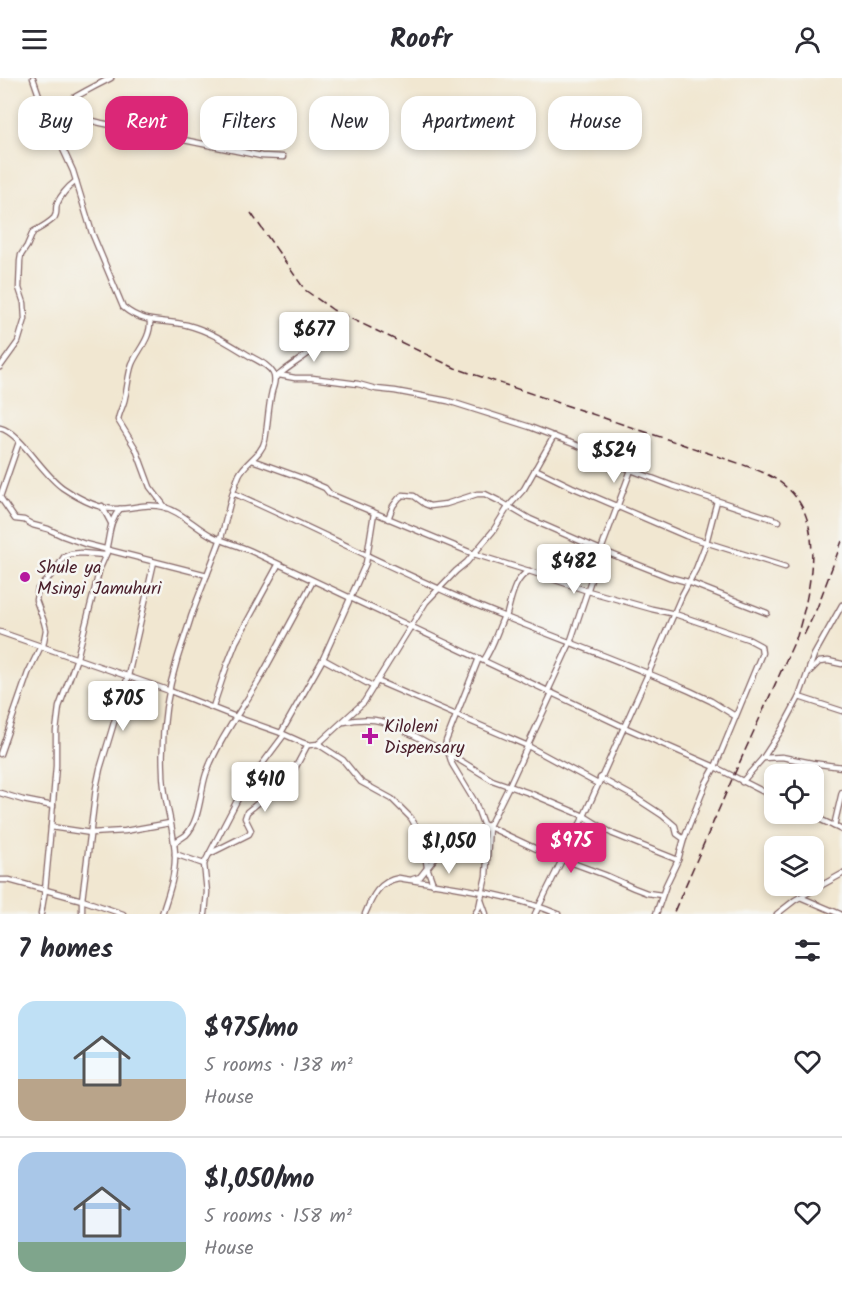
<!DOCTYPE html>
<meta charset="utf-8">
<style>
body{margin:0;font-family:Kalam,sans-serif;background:#f7f7f7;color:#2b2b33;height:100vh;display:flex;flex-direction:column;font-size:22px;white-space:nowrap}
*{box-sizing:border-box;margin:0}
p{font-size:20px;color:#7c7c81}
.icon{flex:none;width:33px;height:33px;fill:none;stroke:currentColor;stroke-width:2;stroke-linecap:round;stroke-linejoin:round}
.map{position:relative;height:836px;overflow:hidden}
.side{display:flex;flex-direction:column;background:#fff;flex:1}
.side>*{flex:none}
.banner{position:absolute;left:18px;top:18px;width:807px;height:54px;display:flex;gap:12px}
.fabs{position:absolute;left:764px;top:686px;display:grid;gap:12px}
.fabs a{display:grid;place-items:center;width:60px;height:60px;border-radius:12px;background:#fff;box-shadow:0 3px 9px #0003;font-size:30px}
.price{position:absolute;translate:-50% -51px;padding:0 14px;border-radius:6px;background:#fff;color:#222;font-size:20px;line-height:39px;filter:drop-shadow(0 2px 3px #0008)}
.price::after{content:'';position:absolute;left:50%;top:36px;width:18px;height:14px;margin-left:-9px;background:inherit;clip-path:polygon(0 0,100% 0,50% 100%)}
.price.selected{background:#db2777;color:#fff}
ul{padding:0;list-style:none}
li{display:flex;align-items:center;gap:18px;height:150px;padding:0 18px}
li+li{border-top:2px solid #e1e1e2}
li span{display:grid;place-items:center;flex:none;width:168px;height:120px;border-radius:18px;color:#555}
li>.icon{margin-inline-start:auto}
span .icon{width:72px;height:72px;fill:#fffc;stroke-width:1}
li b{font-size:26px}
h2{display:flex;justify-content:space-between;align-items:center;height:72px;padding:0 18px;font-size:26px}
.chip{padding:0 21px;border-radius:18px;background:#fff;box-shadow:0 3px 9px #0003;font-size:21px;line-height:54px}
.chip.selected{background:#db2777;color:#fff}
header{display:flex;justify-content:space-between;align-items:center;height:78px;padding:0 18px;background:#fff;font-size:27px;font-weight:800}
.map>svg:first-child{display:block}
</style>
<header><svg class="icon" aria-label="menu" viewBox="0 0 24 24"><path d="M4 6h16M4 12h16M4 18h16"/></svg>Roofr<svg class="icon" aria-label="person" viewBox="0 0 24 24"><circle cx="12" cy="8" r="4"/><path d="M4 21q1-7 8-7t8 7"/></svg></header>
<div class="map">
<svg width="842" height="836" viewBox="0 0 842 836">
<rect width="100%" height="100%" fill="#f6f6f2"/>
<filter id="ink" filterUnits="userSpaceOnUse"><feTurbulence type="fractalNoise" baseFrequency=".0167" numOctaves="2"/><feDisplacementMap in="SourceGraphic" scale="12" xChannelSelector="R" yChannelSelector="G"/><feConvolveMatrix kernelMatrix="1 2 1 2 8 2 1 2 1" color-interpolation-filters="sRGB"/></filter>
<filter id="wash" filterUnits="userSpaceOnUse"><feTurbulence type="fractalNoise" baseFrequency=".008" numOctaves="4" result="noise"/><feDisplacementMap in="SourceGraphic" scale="24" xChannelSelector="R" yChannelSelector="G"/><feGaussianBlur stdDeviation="1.35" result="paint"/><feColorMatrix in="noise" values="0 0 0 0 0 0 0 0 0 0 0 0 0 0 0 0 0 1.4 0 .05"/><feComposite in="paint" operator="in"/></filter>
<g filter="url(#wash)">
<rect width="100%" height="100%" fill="#f1e7d1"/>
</g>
<g filter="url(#ink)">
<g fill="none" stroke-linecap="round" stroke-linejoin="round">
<g stroke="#846565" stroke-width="7">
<g id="minor">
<path d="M 33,0 L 44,32 L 51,45 L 73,93 L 92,155 L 123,229 C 144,247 163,241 187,247 C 210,253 228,265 248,277 C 256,282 268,286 273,295 C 276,301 274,307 272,313 C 268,330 268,345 265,362 C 262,377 245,384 239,397 C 230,418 227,441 220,463 C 211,488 200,513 191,539 C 187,553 181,568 177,582 C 166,618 161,656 163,694 C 163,723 175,750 175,779 C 175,799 168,817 162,836"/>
<path d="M 44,32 L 54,33 L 101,45 L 247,75 L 261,78 L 283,79"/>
<path d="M 51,45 C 52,42 52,37 53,35 C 56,28 101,5 111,0"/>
<path d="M 150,243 C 151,260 138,272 132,286 C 128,297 128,308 125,319 C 124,327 119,334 118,342 L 136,371 L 150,409 L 166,430"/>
<path d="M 0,289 L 18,264 L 25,241 L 24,225 L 19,210 L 20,183 L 21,177 L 27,168 L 33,154 C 40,150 48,146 54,140 C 58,135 55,131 57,126 C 61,117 68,109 76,103"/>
<path d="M 279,297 C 296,282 317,274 327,255"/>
<path d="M 275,300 L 279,297 L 295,300 L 312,300 L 358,306 L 376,311 L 395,313 L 448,323 L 530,349 L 589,372 L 631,392 L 673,408 L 779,443"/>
<path d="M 0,350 C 21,355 42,396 63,410 C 78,420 100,432 118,431 C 136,430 146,425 164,429 C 182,434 196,450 212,458 C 224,464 238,467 251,473 L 624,649 L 715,689 L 774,719"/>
<path d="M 19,364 L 0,419 L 15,441 L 24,442 L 33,447 L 48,451 L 63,458 L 85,466 L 207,497"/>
<path d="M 252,382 L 302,400 L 325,410 L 330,416 L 344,422 L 474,476 L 529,493 L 588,513 L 652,531 L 675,536 L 748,561 L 761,568 L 762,575 L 715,689 L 706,705 L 684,761 L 678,782 L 666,807 L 656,836"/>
<path d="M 535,391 L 572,409 L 686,458 L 785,489"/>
<path d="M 233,415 C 312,450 390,490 469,524 C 542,555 617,581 690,613 L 711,623 L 735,638"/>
<path d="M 102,428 L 111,445"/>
<path d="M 388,441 L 393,428 L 399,420 L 403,417 L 414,418 L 425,426 L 430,428 L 446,426 L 477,416 L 485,416 L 499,423 L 530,441 L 601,472 L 669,499 L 688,504 L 767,535"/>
<path d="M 106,472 C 110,457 109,443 120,431"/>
<path d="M 506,539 C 511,523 513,501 529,493"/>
<path d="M 0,554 L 170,613 L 236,639 L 281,655 L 301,664 L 309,667 L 318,666 L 364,624 L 426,524 L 456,493 L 467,484 L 493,453 L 508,429 L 524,411 L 554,358"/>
<path d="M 43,568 L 46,552 L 44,544 L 36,522 L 38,511 L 55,493 L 64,479 L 71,476 L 81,475 L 105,477"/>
<path d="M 479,580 L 446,663 L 445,671 L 448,675 L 492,702 L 532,716 L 584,738 L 613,756 L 678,782"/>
<path d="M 323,581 L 374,609"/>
<path d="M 484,582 C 493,569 497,553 504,538"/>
<path d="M 808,595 L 819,584 L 828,583 L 842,586"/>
<path d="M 377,603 L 528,668 L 598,706"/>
<path d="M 548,613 L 570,565 L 601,472 L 631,392"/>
<path d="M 799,619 L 842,633"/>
<path d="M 213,629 L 227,587 L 236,564 L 278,487"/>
<path d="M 344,644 C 376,637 391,645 419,660 C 428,665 435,670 445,671"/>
<path d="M 281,655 L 323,581 L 366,485 L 374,435"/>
<path d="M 318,666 L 343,682 L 361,704 L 392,721 L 411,740 L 422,759 L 427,789 L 433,806"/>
<path d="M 0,676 L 28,595 L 41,568"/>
<path d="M 449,676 L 452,686 L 475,724 L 483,746 L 543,774 L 605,797 L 634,810 L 647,815 L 662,817"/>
<path d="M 763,680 L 782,679 L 812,685 L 842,689"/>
<path d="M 600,700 L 633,718 L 662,737 L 675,748 L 677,756 L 684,761"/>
<path d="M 742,704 L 763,680 L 782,651 L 799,619 L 814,577 L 842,527"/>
<path d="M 0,715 L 23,722 L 53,728"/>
<path d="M 807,735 L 842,752"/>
<path d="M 834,748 L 842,714"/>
<path d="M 51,749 L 91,755 L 125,753 L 170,745"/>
<path d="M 174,765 C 178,762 182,760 186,757 C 200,743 200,714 206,696 C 218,663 240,634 258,604 C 277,570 295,536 313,503"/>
<path d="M 175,776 L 204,786"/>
<path d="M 209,776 L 249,756 L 251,752 L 245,740 L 247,734 L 291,698 L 308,666"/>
<path d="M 413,801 L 420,799 L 435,780 L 456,762 L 478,752 L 488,750"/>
<path d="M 0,802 L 9,802 L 82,822 L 123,836"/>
<path d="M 800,819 L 840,836"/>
<path d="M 481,822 L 486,836"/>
<path d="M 41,836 L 45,812 L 51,749 L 56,688 L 56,653 L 59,629 L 77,580 L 100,490 L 108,472"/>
<path d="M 82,836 L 82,822 L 96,710 L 100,691 L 128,598 L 154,484"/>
<path d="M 205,836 L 207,814 L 204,786 L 206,782 L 242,713 L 284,657"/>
<path d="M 365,836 C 372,819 379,803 399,800 C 452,809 508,815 558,836"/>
<path d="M 475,836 L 479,829 L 486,798 L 489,748 L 509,708 L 552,615"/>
<path d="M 535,836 L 584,738 L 648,596 L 682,517 L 696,491 L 706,465 L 717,423"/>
<path d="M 777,836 L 795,822 L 842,796"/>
</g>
</g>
<use href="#minor" stroke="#fff" stroke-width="4.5"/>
<g stroke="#4a1f2b" stroke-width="1.5" stroke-dasharray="9 4.5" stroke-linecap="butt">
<path d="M 251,135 L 305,212 L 333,232 L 455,290 L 741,386 C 757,392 773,397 786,409 C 827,443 810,514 797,558 L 733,699 L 673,836"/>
<path d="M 804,557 L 817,530 L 842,463"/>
</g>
</g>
</g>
<g fill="#b5179e" stroke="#f6f6f2" stroke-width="2">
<circle cx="25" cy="499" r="6"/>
<path d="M367 649h6v6h6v6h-6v6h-6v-6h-6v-6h6z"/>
</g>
<g text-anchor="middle" stroke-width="5" stroke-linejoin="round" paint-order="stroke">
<g font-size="18" fill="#4a1f2b" stroke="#f6f6f2" text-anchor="start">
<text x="37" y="495">Shule ya<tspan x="37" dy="21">Msingi Jamuhuri</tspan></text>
<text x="384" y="654">Kiloleni<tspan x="384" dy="21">Dispensary</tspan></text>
</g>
</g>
</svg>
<div class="fabs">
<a><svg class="icon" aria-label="locate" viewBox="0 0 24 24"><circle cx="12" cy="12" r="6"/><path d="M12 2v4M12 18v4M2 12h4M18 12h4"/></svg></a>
<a><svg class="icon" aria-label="layers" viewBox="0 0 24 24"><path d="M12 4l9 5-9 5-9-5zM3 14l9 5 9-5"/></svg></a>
</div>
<b class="price" style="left:314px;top:285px">$677</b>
<b class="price" style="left:614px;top:406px">$524</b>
<b class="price" style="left:574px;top:517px">$482</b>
<b class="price" style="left:123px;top:654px">$705</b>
<b class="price" style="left:265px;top:735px">$410</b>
<b class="price selected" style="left:571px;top:796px">$975</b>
<b class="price" style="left:449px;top:797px">$1,050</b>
<div class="banner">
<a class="chip">Buy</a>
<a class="chip selected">Rent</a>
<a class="chip">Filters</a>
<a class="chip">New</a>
<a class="chip">Apartment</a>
<a class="chip">House</a>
</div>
</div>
<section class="side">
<h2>7 homes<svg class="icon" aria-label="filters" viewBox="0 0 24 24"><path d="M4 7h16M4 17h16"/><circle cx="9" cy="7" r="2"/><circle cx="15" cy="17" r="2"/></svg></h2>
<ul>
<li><span style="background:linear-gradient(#bfe0f5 65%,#b9a48a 0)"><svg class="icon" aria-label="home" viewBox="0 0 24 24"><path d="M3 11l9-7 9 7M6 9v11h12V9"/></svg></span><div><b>$975/mo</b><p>5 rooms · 138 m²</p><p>House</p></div><svg class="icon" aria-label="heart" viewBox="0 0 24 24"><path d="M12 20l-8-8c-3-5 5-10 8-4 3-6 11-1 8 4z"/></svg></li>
<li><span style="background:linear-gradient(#a9c7e8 75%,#7fa58c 0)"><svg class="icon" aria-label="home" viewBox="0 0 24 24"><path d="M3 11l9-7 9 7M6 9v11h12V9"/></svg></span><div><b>$1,050/mo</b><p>5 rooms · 158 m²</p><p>House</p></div><svg class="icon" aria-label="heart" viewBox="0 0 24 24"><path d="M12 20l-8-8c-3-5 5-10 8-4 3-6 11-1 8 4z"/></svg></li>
</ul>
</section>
